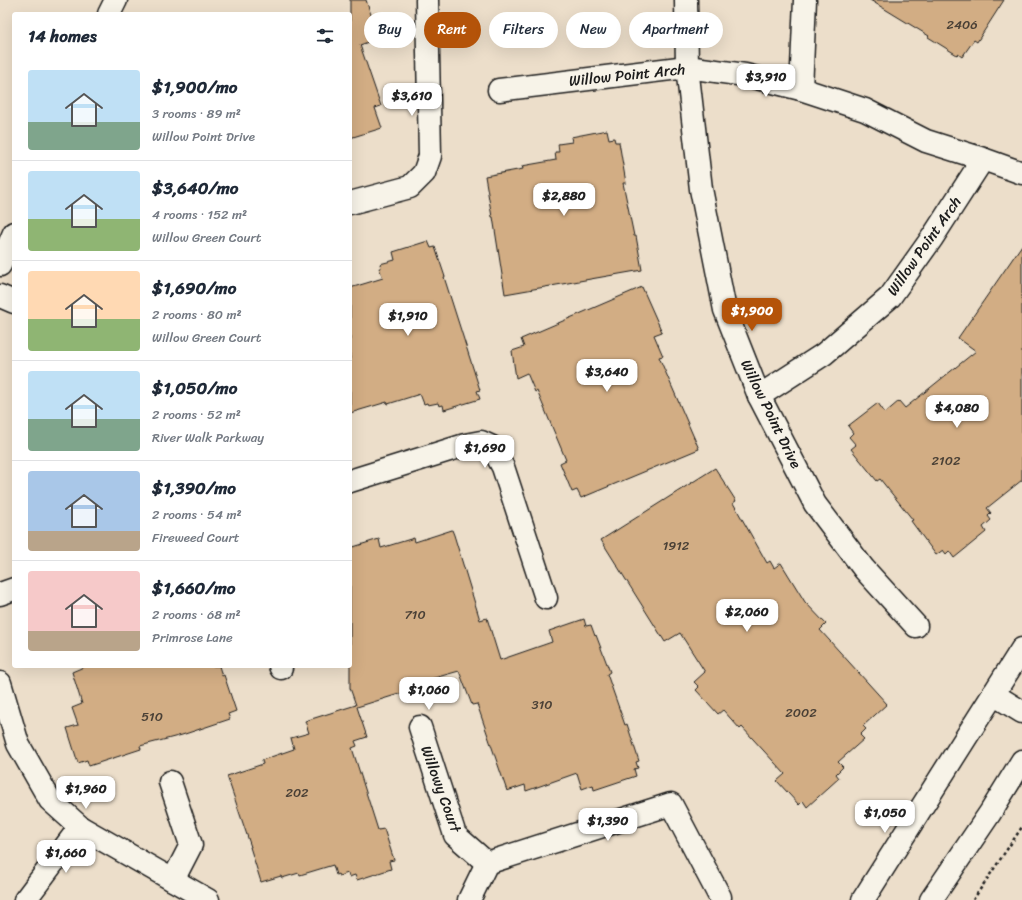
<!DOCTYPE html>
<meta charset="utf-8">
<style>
body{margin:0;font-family:Sriracha,sans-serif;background:#f6f6f7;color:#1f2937;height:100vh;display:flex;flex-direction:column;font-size:15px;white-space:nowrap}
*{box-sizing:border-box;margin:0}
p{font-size:13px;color:#747a83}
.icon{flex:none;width:22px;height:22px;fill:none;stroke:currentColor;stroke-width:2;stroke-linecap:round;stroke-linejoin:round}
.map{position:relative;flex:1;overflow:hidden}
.details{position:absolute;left:12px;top:12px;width:340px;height:656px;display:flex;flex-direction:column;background:#fff;border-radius:4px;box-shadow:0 4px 16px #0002}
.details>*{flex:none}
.guide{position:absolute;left:364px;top:12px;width:380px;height:36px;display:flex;gap:8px}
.price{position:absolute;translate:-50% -34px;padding:0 9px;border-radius:8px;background:#fff;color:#222;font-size:13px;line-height:26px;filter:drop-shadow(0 1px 2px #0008)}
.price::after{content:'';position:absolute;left:50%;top:24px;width:12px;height:9px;margin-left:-6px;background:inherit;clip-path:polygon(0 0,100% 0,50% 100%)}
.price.current{background:#b45309;color:#fff}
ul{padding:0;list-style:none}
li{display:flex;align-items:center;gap:12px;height:100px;padding:0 16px}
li+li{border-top:1px solid #e0e1e3}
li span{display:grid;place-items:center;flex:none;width:112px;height:80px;border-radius:4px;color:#555}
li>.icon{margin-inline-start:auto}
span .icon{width:48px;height:48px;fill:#fffc;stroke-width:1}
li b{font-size:17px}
h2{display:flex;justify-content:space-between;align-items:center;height:48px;padding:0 16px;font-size:17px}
.tag{padding:0 14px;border-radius:18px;background:#fff;box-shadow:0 4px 16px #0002;font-size:14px;line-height:36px}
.tag.current{background:#b45309;color:#fff}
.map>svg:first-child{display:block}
</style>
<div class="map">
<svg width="1022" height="900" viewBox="0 0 1022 900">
<rect width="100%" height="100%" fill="#ecdeca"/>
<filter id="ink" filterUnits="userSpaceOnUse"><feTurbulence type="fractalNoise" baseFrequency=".025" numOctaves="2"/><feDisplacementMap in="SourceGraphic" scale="8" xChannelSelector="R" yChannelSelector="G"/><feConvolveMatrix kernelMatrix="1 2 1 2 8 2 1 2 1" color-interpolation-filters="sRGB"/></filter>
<g filter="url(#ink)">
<g fill="#d2ad84" stroke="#1c1c1c">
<path d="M 350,0 L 366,0 L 379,38 L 360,45 L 381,106 L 375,108 L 382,128 L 350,138 Z"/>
<path d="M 870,0 L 1004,0 L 977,42 L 974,40 L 962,57 L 958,54 L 957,55 L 928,37 L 929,36 Z"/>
<path d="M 607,130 L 609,139 L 614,138 L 615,142 L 619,142 L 626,183 L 623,183 L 634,236 L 636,236 L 642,270 L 505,294 L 493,217 L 492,217 L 485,176 L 523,169 L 522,166 L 556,160 L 555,152 L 559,152 L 558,144 L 572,142 L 571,137 Z"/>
<path d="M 428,241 L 431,248 L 435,247 L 445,277 L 444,277 L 480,390 L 477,391 L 480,399 L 444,410 L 443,405 L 439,406 L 438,403 L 428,405 L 427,403 L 424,404 L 420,394 L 388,404 L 387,402 L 350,413 L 350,288 L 383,278 L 379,268 L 381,268 L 380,264 L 395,260 L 393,252 Z"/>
<path d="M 1022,245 L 1022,480 L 987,508 L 991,513 L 988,516 L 991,520 L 983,527 L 986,532 L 954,558 L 949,551 L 946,554 L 943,550 L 936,555 L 911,521 L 913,520 L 880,479 L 877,481 L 851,449 L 856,445 L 849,437 L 853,433 L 848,426 L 878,403 L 885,413 L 899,401 L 905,408 L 976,351 L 958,338 Z"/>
<path d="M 642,287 L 662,332 L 654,335 L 663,356 L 659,357 L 699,449 L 581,498 L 577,490 L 572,492 L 560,463 L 566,460 L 537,391 L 535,392 L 527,373 L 516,378 L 512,351 L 524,347 L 521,339 Z"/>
<path d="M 715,468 L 736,501 L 733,503 L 767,563 L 770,561 L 774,568 L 781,563 L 805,602 L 826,624 L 820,630 L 887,704 L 863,726 L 866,729 L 860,735 L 864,739 L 838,762 L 843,767 L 836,774 L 839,778 L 807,807 L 803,801 L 799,805 L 777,781 L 785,774 L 742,727 L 740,729 L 723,710 L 718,714 L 696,690 L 699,687 L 694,682 L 705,672 L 680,633 L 665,642 L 601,540 Z"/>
<path d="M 452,530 L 454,535 L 480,620 L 487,618 L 500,660 L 552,642 L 549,631 L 584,619 L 586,626 L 591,625 L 595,636 L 596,635 L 610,672 L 607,674 L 625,725 L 627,724 L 639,761 L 636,762 L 638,768 L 634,769 L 636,776 L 594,790 L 593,785 L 582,789 L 577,773 L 526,791 L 525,785 L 507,791 L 477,704 L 472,705 L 459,671 L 413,684 L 415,689 L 357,707 L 367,737 L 355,741 L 357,746 L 352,748 L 378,830 L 384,829 L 394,860 L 389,861 L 391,869 L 357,880 L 355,875 L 349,877 L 348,873 L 339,876 L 338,874 L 336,875 L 333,865 L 300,875 L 299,873 L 282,878 L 281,876 L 261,882 L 250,847 L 251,847 L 227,776 L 263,764 L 262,760 L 294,749 L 291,738 L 309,733 L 305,721 L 356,705 L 350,688 L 350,548 L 379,539 L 381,548 L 414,538 L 415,542 Z"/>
<path d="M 86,666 L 219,666 L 222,676 L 224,675 L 236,711 L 228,714 L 230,719 L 182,735 L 140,746 L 141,749 L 89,766 L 87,760 L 78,763 L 67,728 L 78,725 L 72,708 L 82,704 L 72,672 Z"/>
</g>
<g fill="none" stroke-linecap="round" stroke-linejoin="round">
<g stroke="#1c1c1c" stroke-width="25">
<g id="minor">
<path d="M 686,0 L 687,67 L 701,189 L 725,310 L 759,396 L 815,504 L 864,569 L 916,626"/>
<path d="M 109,14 L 116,0"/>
<path d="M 801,89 L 805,0"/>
<path d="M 499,90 L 687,67 L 745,75 L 801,89 L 865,110 L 926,141 L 983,159 L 1022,173"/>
<path d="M 350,203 L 410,187 L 424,173 L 430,156 L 427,0"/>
<path d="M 0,265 L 14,233"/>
<path d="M 0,296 L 14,302"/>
<path d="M 759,396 L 824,354 L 890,297 L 932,238 L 983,159"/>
<path d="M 350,481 L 465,445 L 481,442 L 492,447 L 503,467 L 546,598"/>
<path d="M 0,594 L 14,589"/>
<path d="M 280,666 L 281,668"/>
<path d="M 0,683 L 18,744 L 50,800 L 80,827 L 208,900"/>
<path d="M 993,694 L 1022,712"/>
<path d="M 420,727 L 455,835 L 487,863"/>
<path d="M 170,782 L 191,845 L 173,880"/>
<path d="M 25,900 L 80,827"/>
<path d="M 469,900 L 487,863 L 671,804 L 720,897"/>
<path d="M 863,900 L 1022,649"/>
<path d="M 931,900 L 990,813 L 1022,761"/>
</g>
</g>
<path stroke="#1c1c1c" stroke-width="2.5" stroke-dasharray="3 3" stroke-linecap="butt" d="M 973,900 L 1022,827"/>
<use href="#minor" stroke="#f7f3e8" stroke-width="22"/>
</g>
</g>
<g text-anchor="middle" stroke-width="4" stroke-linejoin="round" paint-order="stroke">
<g font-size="13" fill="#4a4036">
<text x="962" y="29">2406</text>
<text x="946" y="465">2102</text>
<text x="676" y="550">1912</text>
<text x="415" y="619">710</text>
<text x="542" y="709">310</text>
<text x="801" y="717">2002</text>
<text x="152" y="721">510</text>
<text x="297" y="797">202</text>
</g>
<g font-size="15" fill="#1c1c1c" stroke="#f7f3e8">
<text transform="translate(627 75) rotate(-6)" y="5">Willow Point Arch</text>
<text transform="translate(924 246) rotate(-55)" y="5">Willow Point Arch</text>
<text transform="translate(771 414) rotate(64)" y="5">Willow Point Drive</text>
<text transform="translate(441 789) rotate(70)" y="5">Willowy Court</text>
</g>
</g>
</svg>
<b class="price" style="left:766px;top:98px">$3,910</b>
<b class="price" style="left:412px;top:117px">$3,610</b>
<b class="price" style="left:564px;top:217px">$2,880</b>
<b class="price current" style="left:752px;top:332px">$1,900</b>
<b class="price" style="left:408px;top:337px">$1,910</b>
<b class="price" style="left:607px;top:393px">$3,640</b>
<b class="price" style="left:957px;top:429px">$4,080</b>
<b class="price" style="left:485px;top:469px">$1,690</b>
<b class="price" style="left:747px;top:633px">$2,060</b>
<b class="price" style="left:429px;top:711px">$1,060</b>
<b class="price" style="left:86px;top:810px">$1,960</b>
<b class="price" style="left:885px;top:834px">$1,050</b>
<b class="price" style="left:608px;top:842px">$1,390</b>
<b class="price" style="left:66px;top:874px">$1,660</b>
<div class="guide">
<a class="tag">Buy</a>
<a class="tag current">Rent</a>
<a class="tag">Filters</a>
<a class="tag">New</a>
<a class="tag">Apartment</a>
</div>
<section class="details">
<h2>14 homes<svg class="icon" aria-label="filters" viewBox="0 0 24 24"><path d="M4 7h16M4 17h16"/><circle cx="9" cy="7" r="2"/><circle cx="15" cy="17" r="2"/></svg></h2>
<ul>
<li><span style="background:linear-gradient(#bfe0f5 65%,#7fa58c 0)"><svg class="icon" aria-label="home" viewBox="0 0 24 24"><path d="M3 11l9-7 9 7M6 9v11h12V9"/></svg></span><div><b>$1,900/mo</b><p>3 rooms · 89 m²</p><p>Willow Point Drive</p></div></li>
<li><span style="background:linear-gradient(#bfe0f5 60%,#8fb573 0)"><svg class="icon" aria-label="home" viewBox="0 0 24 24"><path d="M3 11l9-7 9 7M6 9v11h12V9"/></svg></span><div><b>$3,640/mo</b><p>4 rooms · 152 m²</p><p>Willow Green Court</p></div></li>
<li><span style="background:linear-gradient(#ffd9b3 60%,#8fb573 0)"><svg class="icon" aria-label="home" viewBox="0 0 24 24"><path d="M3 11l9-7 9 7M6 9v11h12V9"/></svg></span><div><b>$1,690/mo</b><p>2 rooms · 80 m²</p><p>Willow Green Court</p></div></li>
<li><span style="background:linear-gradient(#bfe0f5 60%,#7fa58c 0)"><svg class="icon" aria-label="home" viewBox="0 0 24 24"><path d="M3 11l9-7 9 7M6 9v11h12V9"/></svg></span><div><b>$1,050/mo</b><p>2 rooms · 52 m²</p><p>River Walk Parkway</p></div></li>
<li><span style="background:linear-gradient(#a9c7e8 75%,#b9a48a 0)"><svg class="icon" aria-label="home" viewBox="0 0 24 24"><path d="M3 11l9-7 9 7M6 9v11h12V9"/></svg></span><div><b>$1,390/mo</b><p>2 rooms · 54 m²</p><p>Fireweed Court</p></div></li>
<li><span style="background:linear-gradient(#f6c9c9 75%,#b9a48a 0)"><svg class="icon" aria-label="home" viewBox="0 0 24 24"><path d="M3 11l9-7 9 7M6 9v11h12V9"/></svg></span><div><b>$1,660/mo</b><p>2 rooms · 68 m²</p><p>Primrose Lane</p></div></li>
</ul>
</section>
</div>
